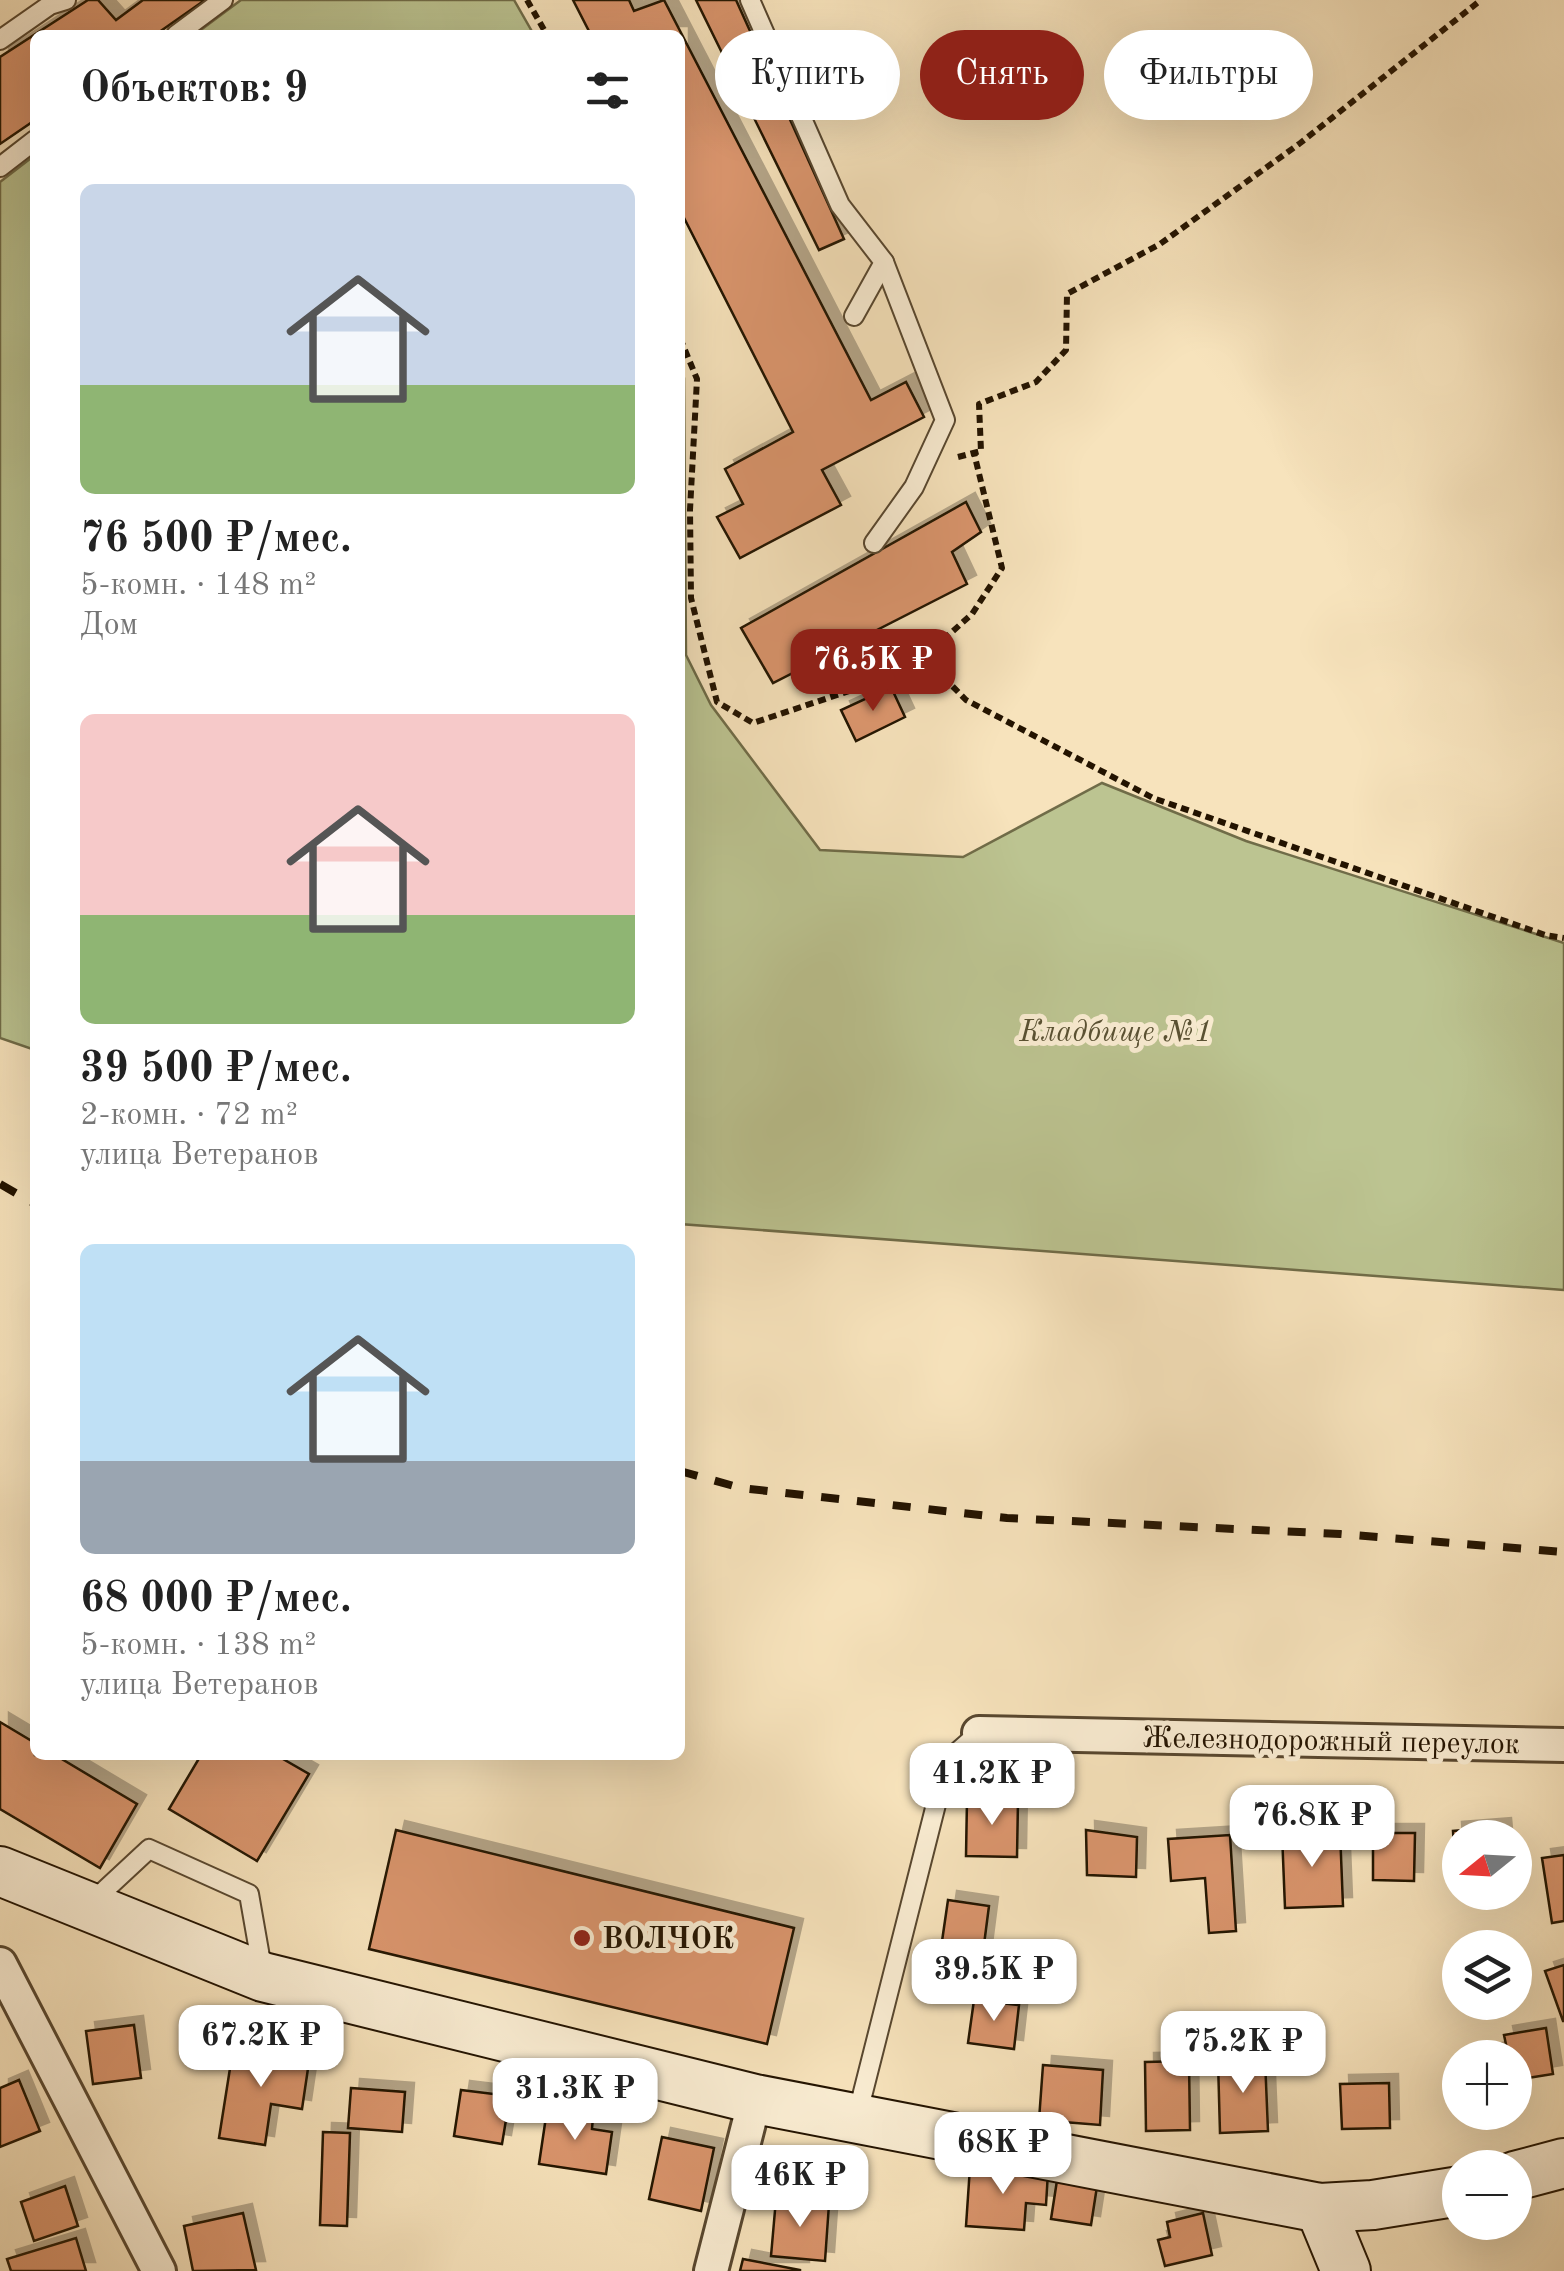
<!DOCTYPE html>
<html lang="ru">
<meta charset="utf-8">
<style>
body{margin:0;font-family:"Old Standard TT",serif;background:#f6f6f6;color:#222;height:100vh;display:flex;flex-direction:column;font-size:38px;white-space:nowrap}
*{box-sizing:border-box;margin:0}
p{font-size:32px;color:#767676}
.icon{flex:none;width:55px;height:55px;fill:none;stroke:currentColor;stroke-width:2;stroke-linecap:round;stroke-linejoin:round}
.map{position:relative;flex:1;overflow:hidden}
.side{position:absolute;left:30px;top:30px;width:655px;height:1730px;display:flex;flex-direction:column;background:#fff;border-radius:15px;box-shadow:0 10px 40px #0002}
.side>*{flex:none}
.top-card{position:absolute;left:715px;top:30px;width:698px;height:90px;display:flex;gap:20px}
.needle{width:65px;rotate:252deg}
.fabs{position:absolute;left:1442px;top:1820px;display:grid;gap:20px}
.fabs a{display:grid;place-items:center;width:90px;height:90px;border-radius:50%;background:#fff;box-shadow:0 10px 40px #0002;font-size:50px}
.price{position:absolute;translate:-50% -85px;padding:0 22px;border-radius:20px;background:#fff;color:#222;font-size:32px;line-height:65px;filter:drop-shadow(0 2px 5px #0008)}
.price::after{content:'';position:absolute;left:50%;top:60px;width:30px;height:22px;margin-left:-15px;background:inherit;clip-path:polygon(0 0,100% 0,50% 100%)}
.price.active{background:#8f2418;color:#fff}
ul{padding:0;list-style:none}
li{display:grid;align-content:center;gap:20px;height:530px;padding:0 50px}
li span{display:grid;place-items:center;height:310px;border-radius:15px;color:#555}
li>.icon{margin-inline-start:auto}
span .icon{width:180px;height:180px;fill:#fffc;stroke-width:1}
li b{font-size:42px}
h2{display:flex;justify-content:space-between;align-items:center;height:120px;padding:0 50px;font-size:42px}
.pill{padding:0 35px;border-radius:45px;background:#fff;box-shadow:0 10px 40px #0002;font-size:35px;line-height:90px}
.pill.active{background:#8f2418;color:#fff}
.map>svg:first-child{display:block}
</style>
<div class="map">
<svg width="1564" height="2271" viewBox="0 0 1564 2271">
<defs>
<filter id="shadow"><feDropShadow dx="9" dy="-9" stdDeviation="0" flood-color="#0004"/></filter>
</defs>
<rect width="100%" height="100%" fill="#f7e3bc"/>
<filter id="stains"><feTurbulence type="fractalNoise" baseFrequency=".002" numOctaves="4"/><feColorMatrix values="0 0 0 0 .2 0 0 0 0 .09 0 0 0 0 .02 0 0 0 .5 -.17"/></filter>
<radialGradient id="worn" r=".72"><stop offset=".6" stop-color="#630" stop-opacity="0"/><stop offset="1" stop-color="#630" stop-opacity=".3"/></radialGradient>
<g fill="#bcc491" stroke="#706c48" stroke-width="2.5">
<path d="M 241,0 L 514,0 L 534,35 L 194,35 Z"/>
<path d="M 35,155 L 35,1050 L 0,1038 L 0,182 Z"/>
<path d="M 680,369 L 684,378 L 686,655 L 711,705 L 820,850 L 963,857 L 1102,783 L 1246,841 L 1564,943 L 1564,1290 L 680,1224 Z"/>
</g>
<g fill="#da956d" stroke="#231300" stroke-width="2.5" filter="url(#shadow)">
<path d="M 88,0 L 98,0 L 116,20 L 143,0 L 205,0 L 155,35 L 35,35 L 35,120 L 0,144 L 0,57 Z"/>
<path d="M 573,0 L 629,0 L 634,11 L 664,0 L 871,400 L 906,382 L 924,417 L 822,470 L 841,505 L 740,558 L 717,517 L 743,504 L 725,469 L 793,432 L 680,210 L 680,35 L 591,35 Z"/>
<path d="M 696,0 L 736,0 L 844,239 L 819,250 Z"/>
<path d="M 966,502 L 981,532 L 952,552 L 967,584 L 773,683 L 741,628 Z"/>
<path d="M 891,687 L 905,717 L 856,741 L 841,710 Z"/>
<path d="M 0,1722 L 35,1743 L 35,1755 L 55,1755 L 137,1804 L 100,1868 L 0,1809 Z"/>
<path d="M 201,1755 L 276,1755 L 309,1774 L 257,1861 L 169,1809 Z"/>
<path d="M 967,1799 L 1018,1800 L 1017,1857 L 966,1856 Z"/>
<path d="M 1502,1827 L 1503,1838 L 1460,1838 L 1460,1883 L 1456,1884 L 1453,1831 Z"/>
<path d="M 396,1830 L 794,1928 L 767,2044 L 369,1949 Z"/>
<path d="M 1086,1830 L 1137,1837 L 1136,1877 L 1087,1875 Z"/>
<path d="M 1340,1831 L 1343,1906 L 1285,1908 L 1282,1833 Z"/>
<path d="M 1373,1833 L 1415,1833 L 1414,1881 L 1373,1880 Z"/>
<path d="M 1230,1835 L 1236,1931 L 1209,1933 L 1205,1878 L 1171,1881 L 1168,1839 Z"/>
<path d="M 1564,1855 L 1564,1921 L 1552,1923 L 1542,1858 Z"/>
<path d="M 948,1900 L 989,1906 L 982,1960 L 940,1955 Z"/>
<path d="M 1564,1965 L 1564,2021 L 1563,2021 L 1545,1971 Z"/>
<path d="M 974,2000 L 1019,2005 L 1014,2049 L 968,2043 Z"/>
<path d="M 134,2025 L 141,2078 L 93,2084 L 86,2031 Z"/>
<path d="M 1546,2028 L 1553,2074 L 1515,2080 L 1515,2058 L 1494,2058 L 1493,2052 L 1507,2049 L 1504,2035 Z"/>
<path d="M 234,2043 L 310,2055 L 302,2109 L 271,2104 L 265,2145 L 219,2138 Z"/>
<path d="M 1265,2059 L 1268,2131 L 1220,2133 L 1218,2061 Z"/>
<path d="M 1189,2061 L 1190,2130 L 1146,2131 L 1145,2062 Z"/>
<path d="M 1043,2065 L 1103,2070 L 1100,2125 L 1039,2120 Z"/>
<path d="M 19,2080 L 40,2131 L 0,2147 L 0,2088 Z"/>
<path d="M 1389,2083 L 1390,2128 L 1342,2129 L 1340,2084 Z"/>
<path d="M 351,2088 L 405,2092 L 402,2132 L 348,2128 Z"/>
<path d="M 461,2090 L 510,2096 L 502,2144 L 454,2136 Z"/>
<path d="M 547,2110 L 593,2117 L 592,2129 L 612,2132 L 606,2174 L 539,2164 Z"/>
<path d="M 323,2132 L 350,2133 L 347,2226 L 320,2225 Z"/>
<path d="M 662,2137 L 714,2148 L 701,2211 L 649,2199 Z"/>
<path d="M 970,2167 L 1048,2172 L 1046,2205 L 1026,2203 L 1024,2230 L 966,2226 Z"/>
<path d="M 1058,2174 L 1098,2180 L 1091,2225 L 1051,2219 Z"/>
<path d="M 65,2186 L 78,2226 L 34,2241 L 21,2202 Z"/>
<path d="M 776,2199 L 829,2204 L 825,2261 L 771,2256 Z"/>
<path d="M 243,2213 L 256,2270 L 193,2271 L 184,2226 Z"/>
<path d="M 1203,2213 L 1212,2255 L 1165,2266 L 1158,2240 L 1170,2237 L 1167,2222 Z"/>
<path d="M 76,2238 L 86,2271 L 11,2271 L 7,2259 Z"/>
<path d="M 743,2259 L 800,2270 L 800,2271 L 740,2271 Z"/>
</g>
<g fill="none" stroke-linecap="round" stroke-linejoin="round">
<g stroke="#58472f" stroke-width="22">
<g id="lane">
<path d="M 750,0 L 840,205 L 884,262 L 854,316"/>
<path d="M 176,35 L 223,0"/>
<path d="M 0,40 L 50,5 L 66,0"/>
<path d="M 0,167 L 35,140"/>
<path d="M 874,543 L 914,487 L 945,420 L 884,262"/>
<path d="M 92,1902 L 149,1849 L 249,1894 L 263,1974"/>
<path d="M 857,2116 L 947,1761 L 979,1733"/>
</g>
</g>
<g stroke="#58472f" stroke-width="38">
<g id="street">
<path d="M 979,1733 L 1564,1745"/>
<path d="M 0,1964 L 159,2271"/>
<path d="M 711,2271 L 755,2099"/>
</g>
</g>
<g stroke="#231300" stroke-width="52">
<g id="secondary">
<path d="M 0,1871 L 263,1977 L 755,2099 L 1320,2208 L 1373,2205 L 1460,2191"/>
<path d="M 1515,2176 L 1564,2163"/>
<path d="M 1320,2208 L 1346,2271"/>
</g>
</g>
<g stroke="#231300" stroke-width="6" stroke-dasharray="8 5" stroke-linecap="butt">
<path d="M 527,0 L 547,35"/>
<path d="M 680,338 L 697,379 L 690,510 L 691,598 L 717,702 L 753,723 L 858,688 L 924,657 L 966,700 L 1153,798 L 1545,935 L 1564,938"/>
<path d="M 958,457 L 981,451 L 979,404 L 1036,382 L 1066,350 L 1067,294 L 1160,244 L 1299,144 L 1481,0"/>
<path d="M 924,657 L 972,614 L 1002,568 L 974,453"/>
</g>
<use href="#lane" stroke="#faedd3" stroke-width="18"/>
<use href="#street" stroke="#faedd3" stroke-width="32"/>
<use href="#secondary" stroke="#faedd3" stroke-width="48"/>
<g stroke="#231300" stroke-width="8" stroke-dasharray="18 18" stroke-linecap="butt">
<path d="M 0,1184 L 35,1204"/>
<path d="M 680,1471 L 741,1488 L 1007,1518 L 1340,1534 L 1564,1552"/>
</g>
</g>
<circle fill="#8f2418" stroke="#faedd3" stroke-width="4" cx="582" cy="1938" r="10"/>
<g text-anchor="middle" stroke-width="10" stroke-linejoin="round" paint-order="stroke">
<g font-size="30" font-style="italic" fill="#595133" stroke="#faedd3">
<text x="1116" y="1041">Кладбище №1</text>
</g>
<g font-size="30" fill="#231300" stroke="#faedd3">
<text transform="translate(1331 1740) rotate(1)" y="10">Железнодорожный переулок</text>
</g>
<g font-size="30" font-weight="bold" fill="#231300" stroke="#faedd3" text-anchor="start">
<text x="602" y="1948">ВОЛЧОК</text>
</g>
</g>
<rect width="100%" height="100%" filter="url(#stains)"/>
<rect width="100%" height="100%" fill="url(#worn)"/>
</svg>
<div class="fabs">
<a><svg class="needle" viewBox="-14 -14 28 28"><path d="M0-13l5 13h-10z" fill="#e53935"/><path d="M0 13l5-13h-10z" fill="#767676"/></svg></a>
<a><svg class="icon" aria-label="layers" viewBox="0 0 24 24"><path d="M12 4l9 5-9 5-9-5zM3 14l9 5 9-5"/></svg></a>
<a>+</a>
<a>−</a>
</div>
<b class="price active" style="left:873px;top:714px">76.5K ₽</b>
<b class="price" style="left:992px;top:1828px">41.2K ₽</b>
<b class="price" style="left:1312px;top:1870px">76.8K ₽</b>
<b class="price" style="left:994px;top:2024px">39.5K ₽</b>
<b class="price" style="left:261px;top:2090px">67.2K ₽</b>
<b class="price" style="left:1243px;top:2096px">75.2K ₽</b>
<b class="price" style="left:575px;top:2143px">31.3K ₽</b>
<b class="price" style="left:1003px;top:2197px">68K ₽</b>
<b class="price" style="left:800px;top:2230px">46K ₽</b>
<div class="top-card">
<a class="pill">Купить</a>
<a class="pill active">Снять</a>
<a class="pill">Фильтры</a>
</div>
<section class="side">
<h2>Объектов: 9<svg class="icon" aria-label="filters" viewBox="0 0 24 24"><path d="M4 7h16M4 17h16"/><circle cx="9" cy="7" r="2"/><circle cx="15" cy="17" r="2"/></svg></h2>
<ul>
<li><span style="background:linear-gradient(#c9d6e8 65%,#8fb573 0)"><svg class="icon" aria-label="home" viewBox="0 0 24 24"><path d="M3 11l9-7 9 7M6 9v11h12V9"/></svg></span><div><b>76 500 ₽/мес.</b><p>5-комн. · 148 m²</p><p>Дом</p></div></li>
<li><span style="background:linear-gradient(#f6c9c9 65%,#8fb573 0)"><svg class="icon" aria-label="home" viewBox="0 0 24 24"><path d="M3 11l9-7 9 7M6 9v11h12V9"/></svg></span><div><b>39 500 ₽/мес.</b><p>2-комн. · 72 m²</p><p>улица Ветеранов</p></div></li>
<li><span style="background:linear-gradient(#bfe0f5 70%,#9aa5b1 0)"><svg class="icon" aria-label="home" viewBox="0 0 24 24"><path d="M3 11l9-7 9 7M6 9v11h12V9"/></svg></span><div><b>68 000 ₽/мес.</b><p>5-комн. · 138 m²</p><p>улица Ветеранов</p></div></li>
</ul>
</section>
</div>
